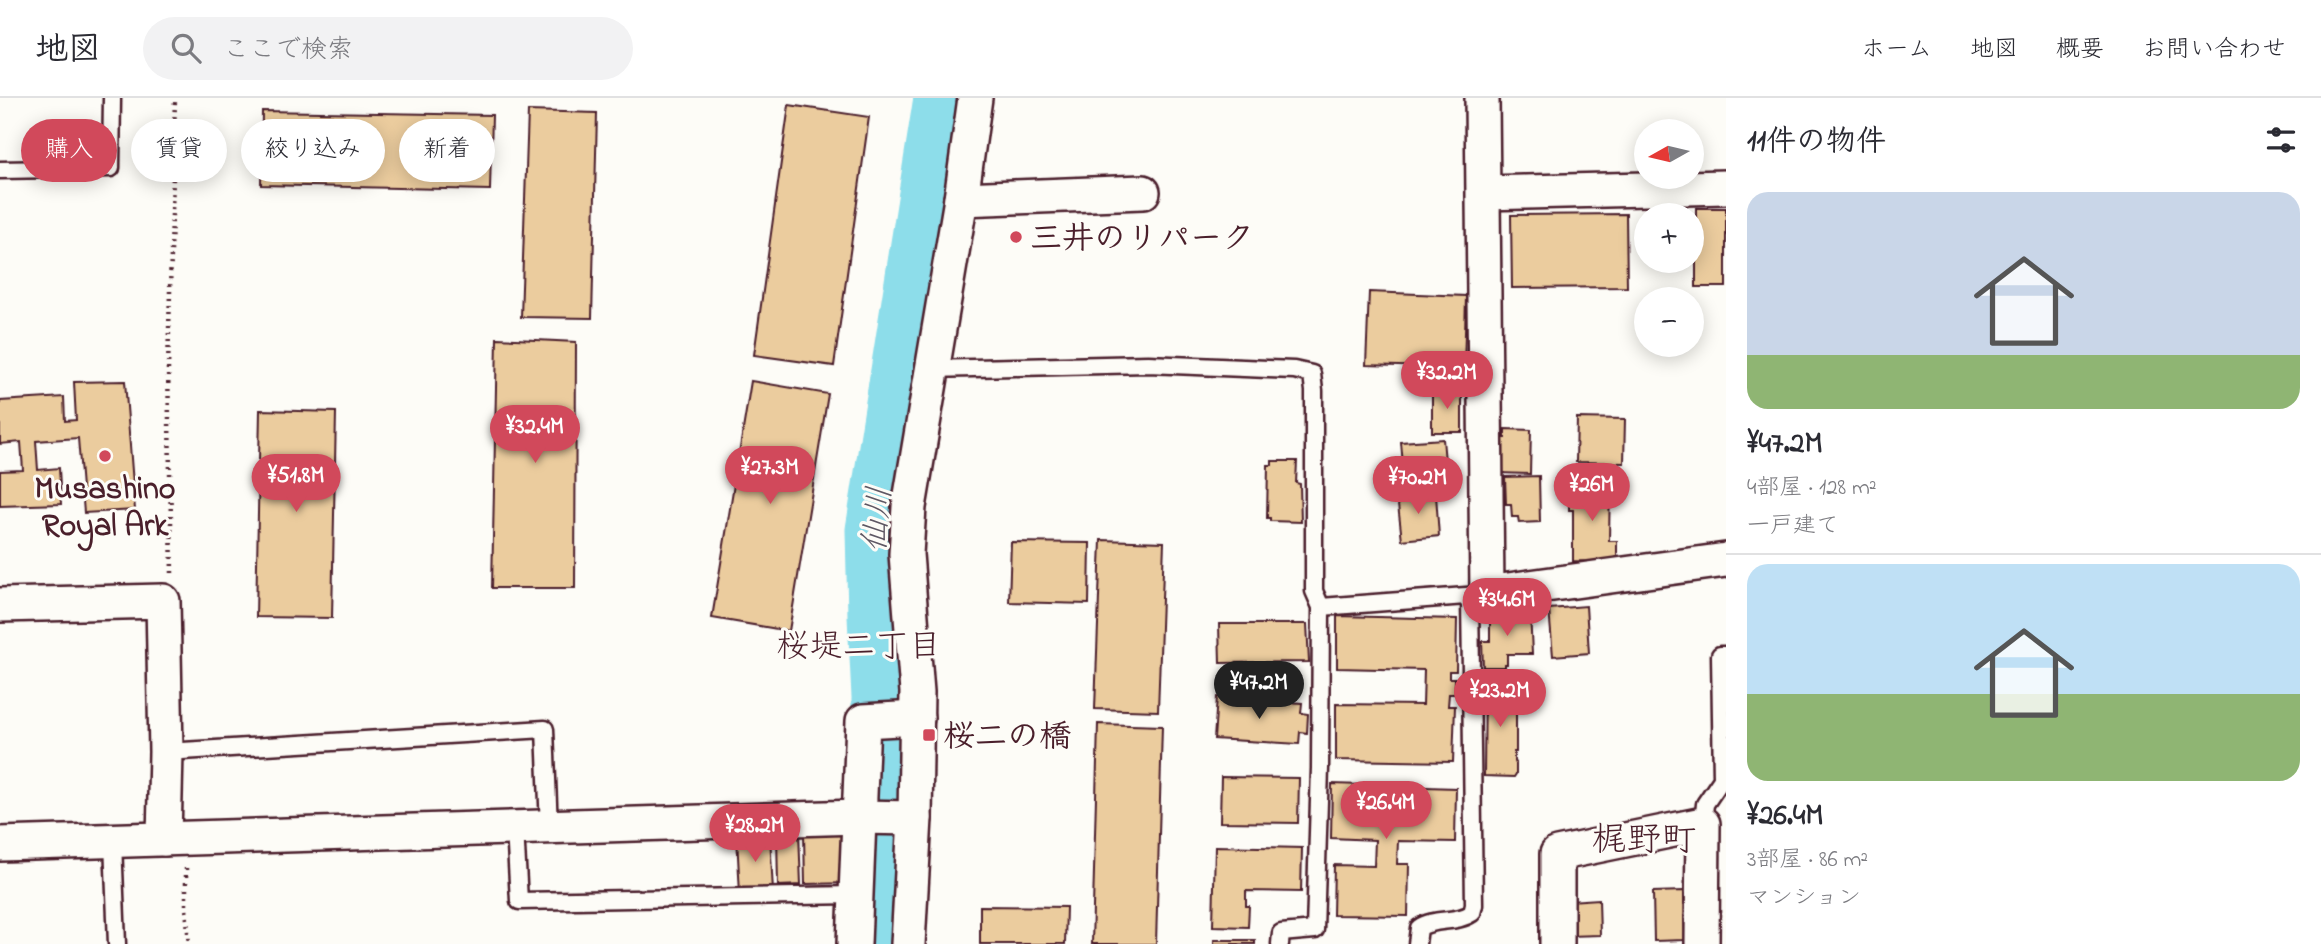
<!DOCTYPE html>
<html lang="ja">
<meta charset="utf-8">
<style>
body{margin:0;font-family:"Indie Flower","Klee One",sans-serif;background:#f2f2f3;color:#2b2b33;height:100vh;display:flex;flex-direction:column;font-size:26px;white-space:nowrap}
*{box-sizing:border-box;margin:0}
p{font-size:23px;color:#7c7c81}
.icon{flex:none;width:38px;height:38px;fill:none;stroke:currentColor;stroke-width:2;stroke-linecap:round;stroke-linejoin:round}
.map{position:relative;flex:1;overflow:hidden}
.details{display:flex;flex-direction:column;background:#fff;width:595px}
.details>*{flex:none}
.hud{position:absolute;left:21px;top:21px;width:665px;height:63px;display:flex;gap:14px}
.needle{width:46px;rotate:262deg}
.tools{position:absolute;left:1634px;top:21px;display:grid;gap:14px}
.tools a{display:grid;place-items:center;width:70px;height:70px;border-radius:50%;background:#fff;box-shadow:0 4px 18px #0003;font-size:35px}
.price{position:absolute;translate:-50% -60px;padding:0 16px;border-radius:24px;background:#d1495b;color:#fff;font-size:23px;line-height:46px;filter:drop-shadow(0 2px 4px #0008)}
.price::after{content:'';position:absolute;left:50%;top:42px;width:21px;height:16px;margin-left:-10px;background:inherit;clip-path:polygon(0 0,100% 0,50% 100%)}
.price.active{background:#222;color:#fff}
ul{padding:0;list-style:none}
li{display:grid;align-content:center;gap:14px;height:371px;padding:0 21px}
li+li{border-top:2px solid #e1e1e2}
li span{display:grid;place-items:center;height:217px;border-radius:21px;color:#555}
li>.icon{margin-inline-start:auto}
span .icon{width:126px;height:126px;fill:#fffc;stroke-width:1}
li b{font-size:30px}
h2{display:flex;justify-content:space-between;align-items:center;height:84px;padding:0 21px;font-size:30px}
.pill{padding:0 24px;border-radius:32px;background:#fff;box-shadow:0 4px 18px #0003;font-size:24px;line-height:63px}
.pill.active{background:#d1495b;color:#fff}
header{display:flex;align-items:center;gap:42px;box-sizing:border-box;height:98px;padding:0 35px;background:#fff;border-bottom:2px solid #e1e1e2}
header strong{font-size:33px}
nav{display:flex;gap:38px;margin-inline-start:auto;font-size:24px}
.search{width:490px;height:63px;background:#f2f2f3;display:flex;align-items:center;gap:18px;box-sizing:border-box;padding:0 24px;border-radius:38px;color:#7c7c81;font-size:26px}
main{display:flex;flex:1;min-height:0}
.map>svg:first-child{display:block}
</style>
<header>
<strong>地図</strong>
<div class="search"><svg class="icon" aria-label="search" viewBox="0 0 24 24"><circle cx="10" cy="10" r="6"/><path d="M15 15l6 6"/></svg>ここで検索</div>
<nav><a>ホーム</a><a>地図</a><a>概要</a><a>お問い合わせ</a></nav>
</header>
<main>
<div class="map">
<svg width="1726" height="846" viewBox="0 0 1726 846">
<rect width="100%" height="100%" fill="#fdfcf7"/>
<filter id="ink" filterUnits="userSpaceOnUse"><feTurbulence type="fractalNoise" baseFrequency=".0143" numOctaves="2"/><feDisplacementMap in="SourceGraphic" scale="14" xChannelSelector="R" yChannelSelector="G"/><feConvolveMatrix kernelMatrix="1 2 1 2 8 2 1 2 1" color-interpolation-filters="sRGB"/></filter>
<g filter="url(#ink)">
<g fill="none" stroke-linecap="round" stroke-linejoin="round">
<path stroke="#8dddea" stroke-width="49" d="M 874,846 L 876,599 L 872,518 L 870,432 L 938,0"/>
</g>
<g fill="#ebcc9e" stroke="#4a1f2b" stroke-width="2">
<path d="M 789,7 L 869,19 L 834,268 L 754,257 Z"/>
<path d="M 262,13 L 492,17 L 490,92 L 261,87 Z"/>
<path d="M 528,13 L 597,15 L 592,220 L 521,219 Z"/>
<rect x="1696" y="110" width="30" height="79"/>
<path d="M 1626,116 L 1627,189 L 1512,190 L 1511,117 Z"/>
<path d="M 1369,194 L 1466,198 L 1464,270 L 1366,267 Z"/>
<path d="M 497,240 L 576,244 L 575,490 L 492,490 Z"/>
<path d="M 125,283 L 135,412 L 84,415 L 78,340 L 36,343 L 38,372 L 59,370 L 61,406 L 0,408 L 0,373 L 23,372 L 21,344 L 0,346 L 0,303 L 64,299 L 65,323 L 76,322 L 74,284 Z"/>
<path d="M 751,283 L 828,296 L 789,533 L 712,520 Z"/>
<rect x="1432" y="292" width="30" height="42"/>
<path d="M 260,312 L 336,314 L 332,520 L 256,519 Z"/>
<path d="M 1577,320 L 1625,321 L 1624,365 L 1576,364 Z"/>
<path d="M 1505,331 L 1531,332 L 1530,376 L 1497,375 L 1498,340 L 1505,340 Z"/>
<path d="M 1443,341 L 1447,386 L 1405,390 L 1401,344 Z"/>
<path d="M 1272,363 L 1297,363 L 1296,385 L 1300,386 L 1301,424 L 1270,423 L 1270,420 L 1267,420 L 1268,367 L 1272,367 Z"/>
<path d="M 1539,378 L 1540,424 L 1519,425 L 1518,419 L 1512,419 L 1511,406 L 1506,406 L 1505,379 Z"/>
<path d="M 1584,382 L 1610,383 L 1609,443 L 1617,443 L 1617,464 L 1573,463 L 1573,412 L 1569,412 L 1569,395 L 1576,394 L 1576,391 L 1584,391 Z"/>
<path d="M 1433,394 L 1433,397 L 1436,397 L 1439,438 L 1402,442 L 1397,398 Z"/>
<path d="M 1101,442 L 1164,444 L 1158,613 L 1095,611 Z"/>
<path d="M 1011,444 L 1090,445 L 1089,506 L 1009,504 Z"/>
<path d="M 1586,508 L 1589,555 L 1553,558 L 1549,511 Z"/>
<path d="M 1530,513 L 1532,556 L 1507,556 L 1507,566 L 1505,566 L 1505,569 L 1483,569 L 1482,543 L 1490,543 L 1490,514 Z"/>
<path d="M 1337,518 L 1457,521 L 1456,573 L 1449,573 L 1449,580 L 1455,580 L 1455,596 L 1449,596 L 1448,608 L 1455,608 L 1453,664 L 1336,662 L 1336,606 L 1423,607 L 1424,572 L 1337,570 Z"/>
<path d="M 1219,526 L 1307,526 L 1309,564 L 1220,565 Z"/>
<path d="M 1485,584 L 1516,584 L 1516,654 L 1514,654 L 1514,664 L 1516,665 L 1516,676 L 1514,679 L 1484,678 Z"/>
<path d="M 1217,599 L 1302,605 L 1301,615 L 1308,616 L 1307,635 L 1300,634 L 1299,646 L 1214,641 Z"/>
<path d="M 1098,626 L 1162,628 L 1156,846 L 1092,846 Z"/>
<path d="M 1221,679 L 1299,680 L 1298,725 L 1220,724 Z"/>
<path d="M 1332,686 L 1456,690 L 1455,744 L 1398,743 L 1397,766 L 1409,766 L 1408,818 L 1333,817 L 1334,767 L 1374,768 L 1375,742 L 1331,740 Z"/>
<path d="M 799,735 L 801,787 L 778,788 L 777,736 Z"/>
<path d="M 804,735 L 851,735 L 852,785 L 805,786 Z"/>
<path d="M 770,737 L 773,794 L 740,796 L 737,739 Z"/>
<path d="M 1215,748 L 1302,750 L 1301,794 L 1246,793 L 1246,808 L 1249,808 L 1248,829 L 1213,828 Z"/>
<path d="M 1684,793 L 1684,806 L 1689,807 L 1689,818 L 1684,818 L 1685,842 L 1654,843 L 1653,794 Z"/>
<path d="M 1599,801 L 1600,837 L 1569,838 L 1569,803 Z"/>
<path d="M 980,808 L 1066,809 L 1065,846 L 980,846 Z"/>
<rect x="1214" y="842" width="41" height="4"/>
</g>
<g fill="none" stroke-linecap="round" stroke-linejoin="round">
<g stroke="#4a1f2b" stroke-width="21">
<g id="service">
<path d="M 0,72 L 111,70 L 112,0"/>
<path d="M 931,271 L 1148,266 L 1294,272 L 1312,276 L 1314,293 L 1314,493 L 1321,509 L 1320,670 L 1315,832 L 1281,835 L 1280,846"/>
<path d="M 1321,509 L 1479,497"/>
<path d="M 166,654 L 545,631 L 549,730"/>
<path d="M 1703,726 L 1705,706 L 1722,681 L 1720,557 L 1726,557"/>
<path d="M 515,730 L 519,803 L 855,797"/>
<path d="M 113,744 L 117,846"/>
<path d="M 1417,846 L 1419,830 C 1434,819 1456,826 1472,815 L 1474,807 L 1470,498"/>
</g>
</g>
<g stroke="#4a1f2b" stroke-width="38">
<g id="minor">
<path d="M 1482,0 L 1487,495 L 1726,462"/>
<path d="M 1484,95 L 1726,89"/>
<path d="M 961,101 L 1143,94"/>
<path d="M 0,507 L 163,503 L 166,654 L 164,741"/>
<path d="M 0,746 L 857,719 L 915,720"/>
<path d="M 854,846 L 863,623 L 917,620"/>
<path d="M 908,846 L 915,720 L 917,594 L 906,456 L 909,409 L 961,101 L 975,0"/>
<path d="M 1557,846 L 1557,756 L 1703,726 L 1702,846"/>
</g>
</g>
<g stroke="#4a1f2b" stroke-width="4.5" stroke-dasharray="2 5" stroke-linecap="butt">
<path d="M 172,475 L 168,271 L 175,0"/>
<path d="M 186,770 L 186,810 L 189,846"/>
</g>
<use href="#service" stroke="#fdfcf7" stroke-width="16"/>
<use href="#minor" stroke="#fdfcf7" stroke-width="33"/>
</g>
</g>
<g fill="#d1495b" stroke="#fdfcf7" stroke-width="2.5">
<circle cx="1016" cy="139" r="7"/>
<circle cx="105" cy="358" r="7"/>
<rect x="922" y="630" width="14" height="14" rx="3.5"/>
</g>
<g text-anchor="middle" stroke-width="6" stroke-linejoin="round" paint-order="stroke">
<g font-size="32" font-weight="bold" fill="#4a1f2b" stroke="#fdfcf7" text-anchor="start">
<text x="1030" y="150">三井のリパーク</text>
<text x="105" y="400" text-anchor="middle">Musashino<tspan x="105" dy="37">Royal Ark</tspan></text>
<text x="943" y="648">桜二の橋</text>
</g>
<g font-size="33" font-style="italic" fill="#5e5864" stroke="#fdfcf7">
<text transform="translate(875 421) rotate(-85)" y="12">仙川</text>
</g>
<g font-size="33" fill="#4a1f2b" stroke="#fdfcf7">
<text x="859" y="558">桜堤二丁目</text>
</g>
<g font-size="35" fill="#4a1f2b" stroke="#fdfcf7">
<text x="1644" y="752">梶野町</text>
</g>
</g>
</svg>
<div class="tools">
<a><svg class="needle" viewBox="-14 -14 28 28"><path d="M0-13l5 13h-10z" fill="#e53935"/><path d="M0 13l5-13h-10z" fill="#7c7c81"/></svg></a>
<a>+</a>
<a>−</a>
</div>
<b class="price" style="left:1447px;top:313px">¥32.2M</b>
<b class="price" style="left:535px;top:367px">¥32.4M</b>
<b class="price" style="left:770px;top:408px">¥27.3M</b>
<b class="price" style="left:296px;top:416px">¥51.8M</b>
<b class="price" style="left:1418px;top:418px">¥70.2M</b>
<b class="price" style="left:1592px;top:425px">¥26M</b>
<b class="price" style="left:1507px;top:540px">¥34.6M</b>
<b class="price active" style="left:1259px;top:623px">¥47.2M</b>
<b class="price" style="left:1500px;top:631px">¥23.2M</b>
<b class="price" style="left:1386px;top:743px">¥26.4M</b>
<b class="price" style="left:755px;top:766px">¥28.2M</b>
<div class="hud">
<a class="pill active">購入</a>
<a class="pill">賃貸</a>
<a class="pill">絞り込み</a>
<a class="pill">新着</a>
</div>
</div>
<section class="details">
<h2>11件の物件<svg class="icon" aria-label="filters" viewBox="0 0 24 24"><path d="M4 7h16M4 17h16"/><circle cx="9" cy="7" r="2"/><circle cx="15" cy="17" r="2"/></svg></h2>
<ul>
<li><span style="background:linear-gradient(#c9d6e8 75%,#8fb573 0)"><svg class="icon" aria-label="home" viewBox="0 0 24 24"><path d="M3 11l9-7 9 7M6 9v11h12V9"/></svg></span><div><b>¥47.2M</b><p>4部屋 · 128 m²</p><p>一戸建て</p></div></li>
<li><span style="background:linear-gradient(#bfe0f5 60%,#8fb573 0)"><svg class="icon" aria-label="home" viewBox="0 0 24 24"><path d="M3 11l9-7 9 7M6 9v11h12V9"/></svg></span><div><b>¥26.4M</b><p>3部屋 · 86 m²</p><p>マンション</p></div></li>
</ul>
</section>
</main>
